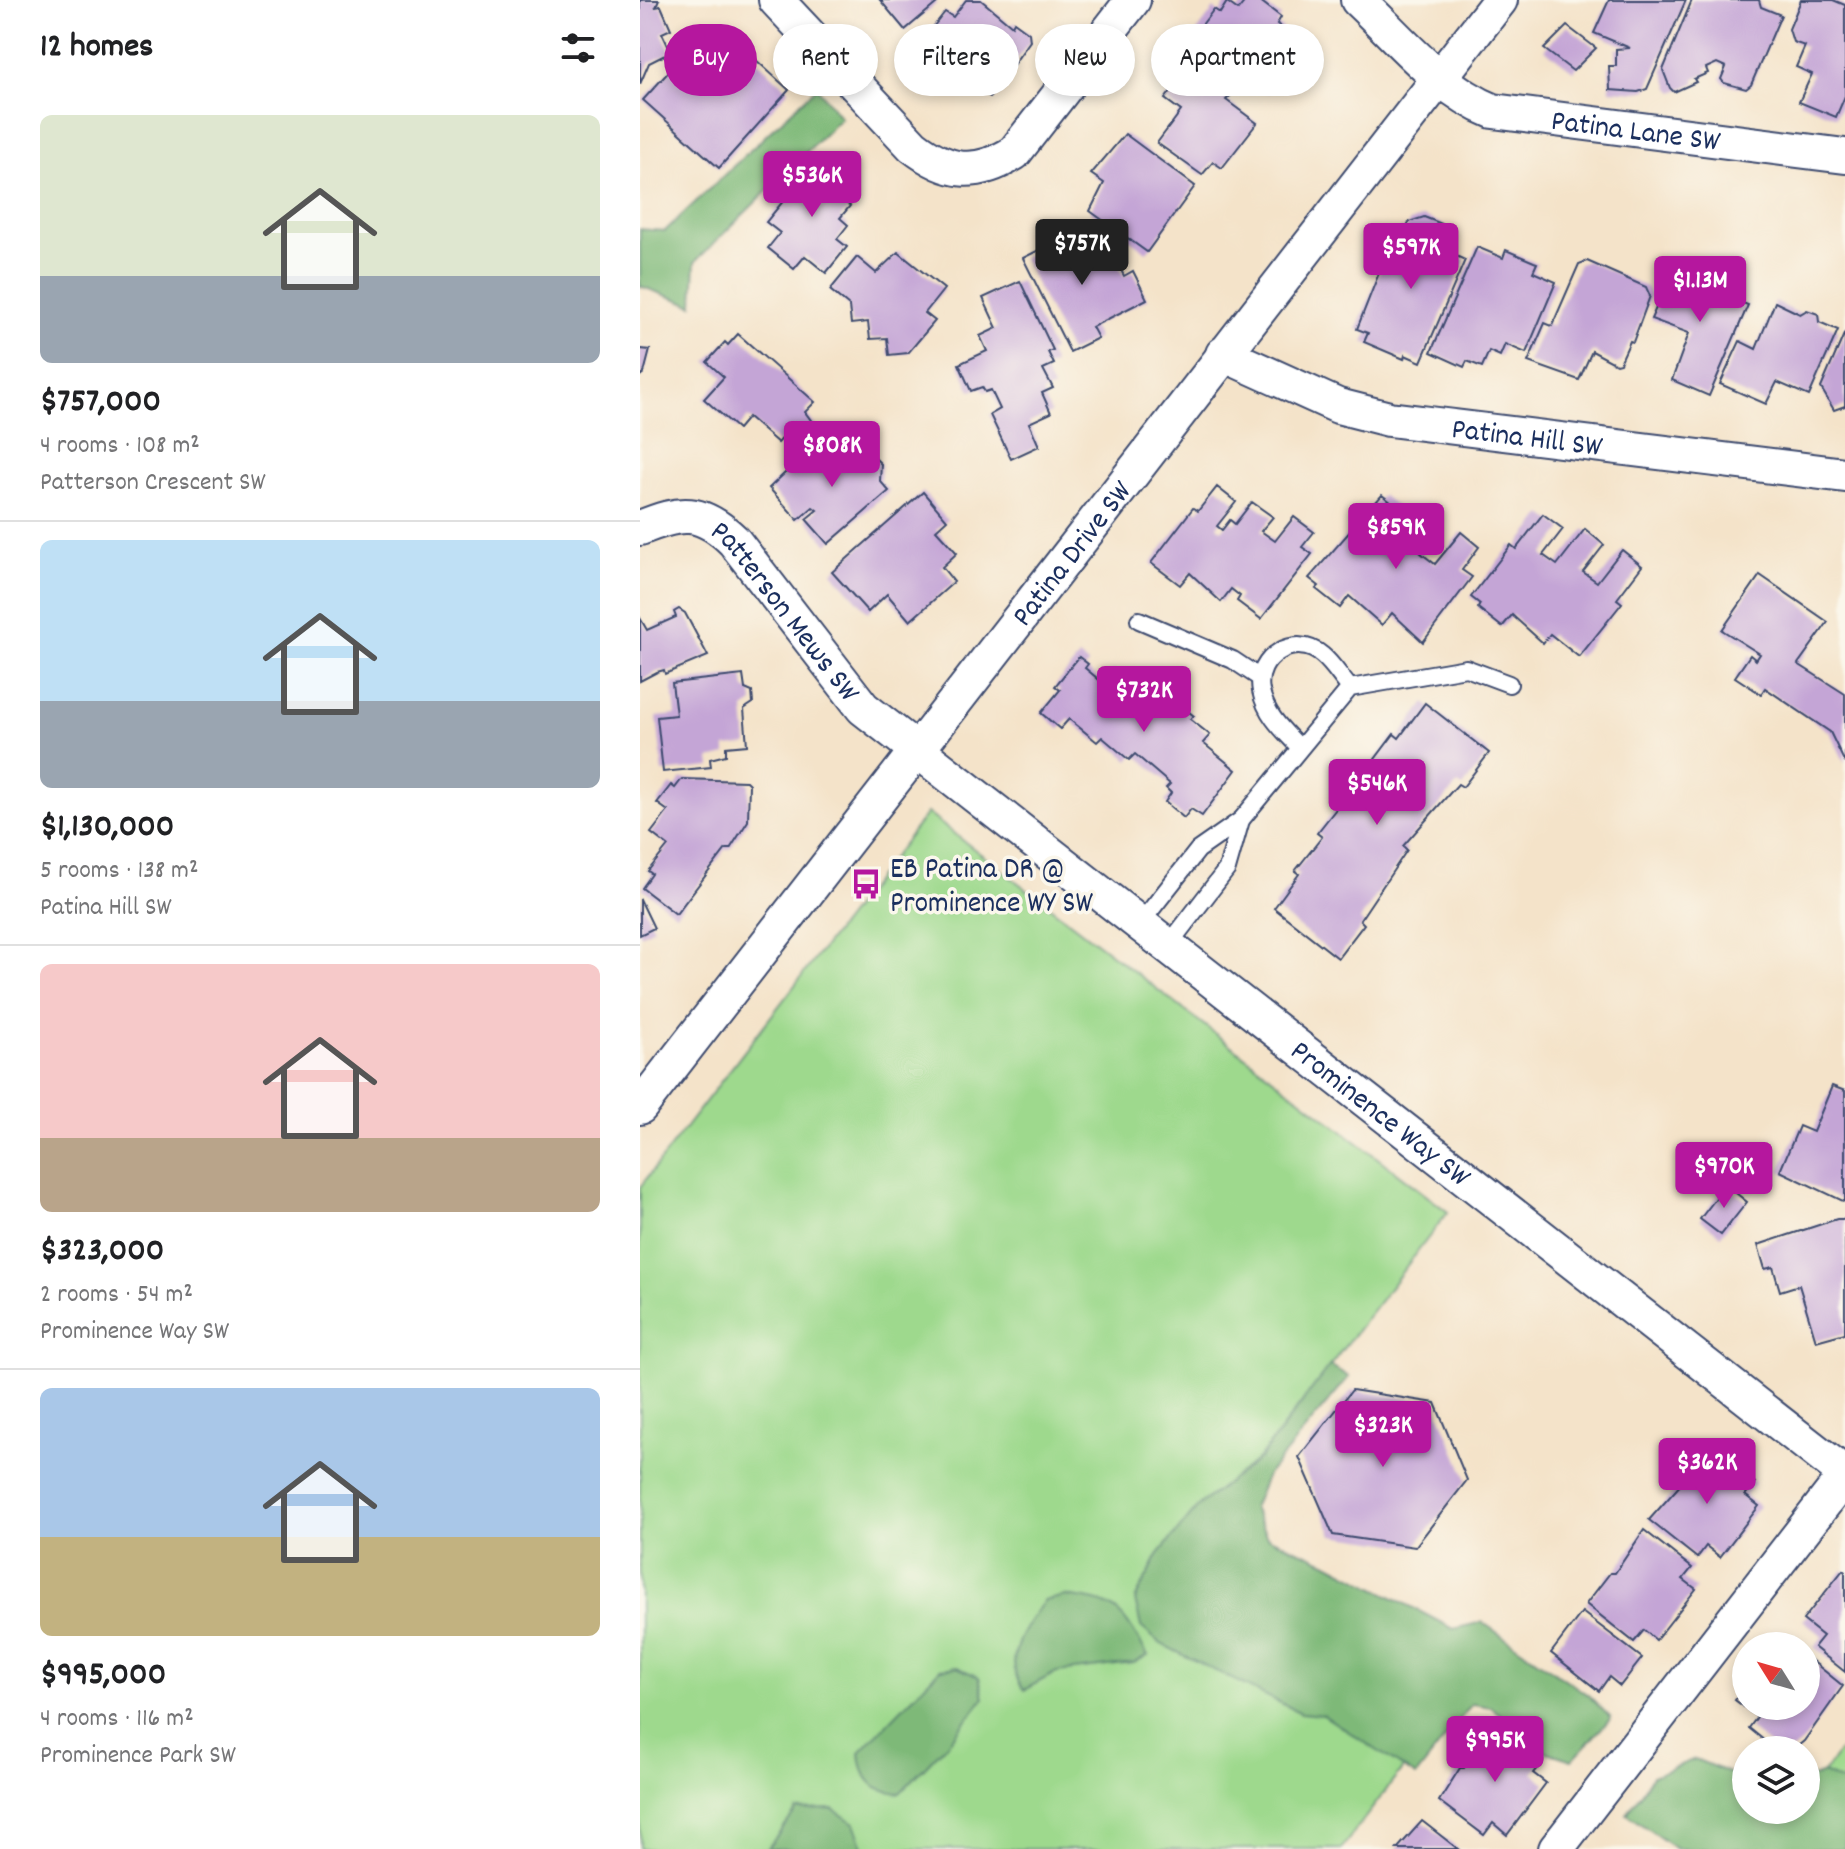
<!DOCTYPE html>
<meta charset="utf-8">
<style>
body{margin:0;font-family:Dekko,sans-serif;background:#f2f2f2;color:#202124;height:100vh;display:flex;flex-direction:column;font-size:30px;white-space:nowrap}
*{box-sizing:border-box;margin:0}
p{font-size:26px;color:#757577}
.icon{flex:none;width:44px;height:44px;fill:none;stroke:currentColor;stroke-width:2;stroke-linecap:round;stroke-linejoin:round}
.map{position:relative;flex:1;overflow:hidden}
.drawer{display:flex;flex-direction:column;background:#fff;width:640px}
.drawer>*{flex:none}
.hud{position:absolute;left:24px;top:24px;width:760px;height:72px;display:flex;gap:16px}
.needle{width:52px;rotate:307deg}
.fabs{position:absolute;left:1092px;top:1632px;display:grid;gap:16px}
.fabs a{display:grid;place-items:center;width:88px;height:88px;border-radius:50%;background:#fff;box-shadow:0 4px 12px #0003;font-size:40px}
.price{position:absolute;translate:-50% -68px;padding:0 18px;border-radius:8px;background:#b5179e;color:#fff;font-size:26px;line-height:52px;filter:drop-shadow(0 2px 4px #0008)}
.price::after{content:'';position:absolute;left:50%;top:48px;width:24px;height:18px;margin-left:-12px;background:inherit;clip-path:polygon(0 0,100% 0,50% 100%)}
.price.active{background:#222;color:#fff}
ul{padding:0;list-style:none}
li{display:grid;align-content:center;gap:16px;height:424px;padding:0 40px}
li+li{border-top:2px solid #e0e0e0}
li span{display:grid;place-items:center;height:248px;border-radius:12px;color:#555}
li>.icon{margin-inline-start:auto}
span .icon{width:144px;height:144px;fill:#fffc;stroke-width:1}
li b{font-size:34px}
h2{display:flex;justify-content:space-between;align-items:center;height:96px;padding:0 40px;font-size:34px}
.chip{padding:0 28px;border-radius:36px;background:#fff;box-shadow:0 4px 12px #0003;font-size:28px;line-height:72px}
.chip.active{background:#b5179e;color:#fff}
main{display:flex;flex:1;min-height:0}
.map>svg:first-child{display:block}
</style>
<main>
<section class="drawer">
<h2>12 homes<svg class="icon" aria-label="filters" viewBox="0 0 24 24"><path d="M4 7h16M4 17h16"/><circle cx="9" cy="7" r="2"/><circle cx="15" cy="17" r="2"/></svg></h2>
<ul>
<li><span style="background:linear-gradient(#dfe7d0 65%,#9aa5b1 0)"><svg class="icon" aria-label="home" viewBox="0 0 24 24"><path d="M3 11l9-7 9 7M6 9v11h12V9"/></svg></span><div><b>$757,000</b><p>4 rooms · 108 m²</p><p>Patterson Crescent SW</p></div></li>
<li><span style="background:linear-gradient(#bfe0f5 65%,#9aa5b1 0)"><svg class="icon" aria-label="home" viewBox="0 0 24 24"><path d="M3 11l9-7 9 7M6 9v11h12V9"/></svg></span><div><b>$1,130,000</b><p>5 rooms · 138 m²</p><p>Patina Hill SW</p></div></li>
<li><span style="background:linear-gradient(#f6c9c9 70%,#b9a48a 0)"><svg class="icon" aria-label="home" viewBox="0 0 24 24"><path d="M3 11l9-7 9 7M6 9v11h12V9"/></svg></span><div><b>$323,000</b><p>2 rooms · 54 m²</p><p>Prominence Way SW</p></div></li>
<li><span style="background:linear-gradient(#a9c7e8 60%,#c2b280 0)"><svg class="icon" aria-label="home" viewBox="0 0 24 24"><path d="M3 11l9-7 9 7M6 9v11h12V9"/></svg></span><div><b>$995,000</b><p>4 rooms · 116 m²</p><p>Prominence Park SW</p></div></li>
</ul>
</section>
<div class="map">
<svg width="1205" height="1849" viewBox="0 0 1205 1849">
<rect width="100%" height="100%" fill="#fbf7ec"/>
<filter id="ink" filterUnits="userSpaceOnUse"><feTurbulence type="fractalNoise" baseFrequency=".0125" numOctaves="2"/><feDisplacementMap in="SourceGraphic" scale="16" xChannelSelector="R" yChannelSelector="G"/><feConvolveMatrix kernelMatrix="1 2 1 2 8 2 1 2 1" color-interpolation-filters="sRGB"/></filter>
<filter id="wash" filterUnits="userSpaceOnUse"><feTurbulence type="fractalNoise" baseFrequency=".006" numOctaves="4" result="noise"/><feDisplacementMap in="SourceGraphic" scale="32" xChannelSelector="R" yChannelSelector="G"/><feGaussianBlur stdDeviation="1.8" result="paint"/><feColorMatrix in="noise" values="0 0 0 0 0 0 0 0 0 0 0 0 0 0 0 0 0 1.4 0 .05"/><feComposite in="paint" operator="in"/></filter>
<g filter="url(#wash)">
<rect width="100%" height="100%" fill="#f4e3c9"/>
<g fill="#9ed98d" stroke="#5c8476" stroke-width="2">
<path d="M 287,813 L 808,1212 L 537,1565 L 777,1750 L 701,1849 L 0,1849 L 0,1187 Z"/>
<path d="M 1205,1744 L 1205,1783 L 1183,1773 Z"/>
</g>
<g fill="#7eb978" stroke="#4c746b" stroke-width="2">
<path d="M 177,87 L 201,118 L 55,262 L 53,305 L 0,286 L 0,229 L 25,231 Z"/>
<path d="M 690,1365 L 709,1377 L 627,1475 L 613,1508 L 627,1537 L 686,1562 L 813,1629 L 842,1622 L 948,1695 L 971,1718 L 932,1760 L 907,1752 L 851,1707 L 832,1704 L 776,1776 L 683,1715 L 661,1713 L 521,1644 L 501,1627 L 495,1600 L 518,1555 L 560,1504 L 620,1458 Z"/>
<path d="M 425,1596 C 481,1603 479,1609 508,1655 L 494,1663 L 417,1672 L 384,1690 C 360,1660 385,1626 404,1601 Z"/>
<path d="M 317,1667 L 339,1677 L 344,1698 L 308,1743 L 260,1793 C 231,1790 222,1780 220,1752 L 300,1669 Z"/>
<path d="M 1055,1759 L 1106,1780 L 1106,1810 L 1166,1810 L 1166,1780 L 1183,1773 L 1205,1783 L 1205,1849 L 1036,1849 L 987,1814 L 1012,1776 Z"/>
<path d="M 193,1809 L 214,1823 L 224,1849 L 127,1849 L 157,1810 Z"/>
</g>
<g id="blocks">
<g fill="#c4a5d6">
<path d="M 0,0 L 19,0 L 16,7 L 21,6 L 31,29 L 22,33 L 31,52 L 9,63 L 0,84 Z"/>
<path d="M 240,0 L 294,0 L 297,3 L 265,30 Z"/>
<path d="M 326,0 L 341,0 L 372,26 L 374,22 L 389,33 L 390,41 L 350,97 L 318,78 L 311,87 L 270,56 L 305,12 L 313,17 Z"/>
<path d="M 606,0 L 619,0 L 641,17 L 637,24 L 672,51 L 648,83 L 641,77 L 628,93 L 598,71 L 590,81 L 546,46 L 574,9 L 580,13 L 587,2 L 598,10 Z"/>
<path d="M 969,0 L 1046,0 L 1007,89 L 998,92 L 970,90 L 969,66 L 976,66 L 976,49 L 990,48 L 954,33 Z"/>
<path d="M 1052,0 L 1119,0 L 1121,7 L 1141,15 L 1111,85 L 1106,89 L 1084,83 L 1081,79 L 1086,67 L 1077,63 L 1066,68 L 1068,73 L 1054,79 L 1056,82 L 1034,92 L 1030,88 L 1023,70 Z"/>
<path d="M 1161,0 L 1193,0 L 1205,5 L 1205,96 L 1196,117 L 1159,102 L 1172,74 L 1156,67 L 1165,46 L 1153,42 L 1149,29 Z"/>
<path d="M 927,26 L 956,48 L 933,71 L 904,49 Z"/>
<path d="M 105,50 L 149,90 L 79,168 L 3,100 L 43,56 L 61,73 L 64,69 L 77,81 Z"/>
<path d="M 550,67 L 590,96 L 586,100 L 617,123 L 582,168 L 573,162 L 562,175 L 517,143 L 541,111 L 525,99 Z"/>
<path d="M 485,134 L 555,186 L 507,252 L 450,211 L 464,183 L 451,174 Z"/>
<path d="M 180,156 L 208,179 L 196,195 L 210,206 L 200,218 L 208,225 L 197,239 L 207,247 L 186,273 L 165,256 L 154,269 L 128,248 L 140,233 L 126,222 Z"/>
<path d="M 784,217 L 802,224 L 807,239 L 805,251 L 825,260 L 781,362 L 765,355 L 764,359 L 724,342 L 728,333 L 717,329 L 750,245 L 753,247 L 761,228 L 766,230 L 769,222 Z"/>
<path d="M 429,235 L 435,246 L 452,237 L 459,251 L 469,247 L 484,276 L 493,271 L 507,299 L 452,327 L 458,338 L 430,352 L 383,258 Z"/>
<path d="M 837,247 L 863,258 L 866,250 L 894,262 L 897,263 L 893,272 L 916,282 L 886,353 L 865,344 L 860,356 L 849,351 L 842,367 L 827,361 L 824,367 L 791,352 Z"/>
<path d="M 258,252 L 304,289 L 285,313 L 295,321 L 268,353 L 249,355 L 247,338 L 230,339 L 228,322 L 211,324 L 209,306 L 190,290 L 217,257 L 236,273 Z"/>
<path d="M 947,261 L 1006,287 L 1010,296 L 993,342 L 990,341 L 980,363 L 976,364 L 952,351 L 939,380 L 888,362 L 905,323 L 912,326 L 939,264 Z"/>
<path d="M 1036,263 L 1095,288 L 1100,302 L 1108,305 L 1069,396 L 1032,380 L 1049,333 L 1011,319 Z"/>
<path d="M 380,281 L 413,350 L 408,352 L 414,364 L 403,369 L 413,388 L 402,393 L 411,413 L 389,423 L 399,446 L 371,459 L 350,415 L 360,409 L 351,390 L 345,392 L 342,387 L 331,391 L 319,364 L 347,351 L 340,336 L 357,328 L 343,298 Z"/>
<path d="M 1135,302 L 1160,314 L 1167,310 L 1178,314 L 1179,322 L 1198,330 L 1169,396 L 1137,382 L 1126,404 L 1080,384 L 1100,341 L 1116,349 Z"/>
<path d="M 1205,332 L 1205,406 L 1194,410 L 1181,388 Z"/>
<path d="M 98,334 L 175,402 L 165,412 L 176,427 L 162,444 L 148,432 L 138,443 L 108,417 L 98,429 L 64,399 L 84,377 L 67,362 L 85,342 L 88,345 Z"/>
<path d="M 0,349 L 10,350 L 4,373 L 0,376 Z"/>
<path d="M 201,437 L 219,458 L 235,458 L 241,464 L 240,481 L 249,491 L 188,544 L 166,519 L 177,510 L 173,507 L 158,520 L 129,488 L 160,459 L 168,467 Z"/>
<path d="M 577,487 L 596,502 L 577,526 L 582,530 L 590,520 L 595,524 L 612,502 L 633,517 L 621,531 L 635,541 L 654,517 L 674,532 L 662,547 L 672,554 L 621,619 L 597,601 L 600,596 L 591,589 L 581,602 L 550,573 L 540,585 L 511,563 L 553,508 L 558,511 Z"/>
<path d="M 283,492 L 307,520 L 296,530 L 317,553 L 302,567 L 314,582 L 270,621 L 247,594 L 228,612 L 192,572 Z"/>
<path d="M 742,495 L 761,510 L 740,537 L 754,547 L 783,511 L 803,526 L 781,553 L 795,564 L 821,532 L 839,547 L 822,570 L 832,577 L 783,642 L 752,613 L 742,625 L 709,596 L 700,608 L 676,589 L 679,586 L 669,578 Z"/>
<path d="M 903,514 L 923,529 L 903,555 L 917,565 L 945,529 L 964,545 L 943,572 L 957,582 L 982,550 L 1002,566 L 977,599 L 982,603 L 939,657 L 910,634 L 903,643 L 872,615 L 862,627 L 838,608 L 840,604 L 831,597 L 871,545 L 876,549 Z"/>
<path d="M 1120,575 L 1188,622 L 1158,664 L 1205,694 L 1205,763 L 1190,732 L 1125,688 L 1121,694 L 1095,677 L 1110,655 L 1116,660 L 1120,654 L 1082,630 Z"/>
<path d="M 39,609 L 45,613 L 68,656 L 25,674 L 24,670 L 17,672 L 0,681 L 0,618 L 7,630 L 36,617 L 34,612 Z"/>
<path d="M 439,657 L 448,664 L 445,668 L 463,683 L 474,670 L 500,696 L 508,686 L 541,712 L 544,708 L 554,716 L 550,719 L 570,735 L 563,743 L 596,770 L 562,816 L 551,809 L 544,818 L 525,802 L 531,793 L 526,788 L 530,784 L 495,754 L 489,760 L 462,737 L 457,742 L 429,719 L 420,729 L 401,713 L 420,690 L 415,686 Z"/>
<path d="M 103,675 L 105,689 L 112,692 L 113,703 L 104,709 L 107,745 L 86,747 L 86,755 L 70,759 L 71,767 L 23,772 L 17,717 L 36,715 L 32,683 Z"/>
<path d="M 785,703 L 849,753 L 823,787 L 818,784 L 763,846 L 767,850 L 720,920 L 724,924 L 698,958 L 634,908 L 659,874 L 655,871 L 682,837 L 677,833 L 703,800 L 698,796 L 724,763 L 729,767 L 754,734 L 759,738 Z"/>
<path d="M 42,779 L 106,781 L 109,784 L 108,821 L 90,849 L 86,849 L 36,914 L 2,888 L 12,874 L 8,871 L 28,846 L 11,833 L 28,811 L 17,803 L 31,785 L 35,788 Z"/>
<path d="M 0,899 L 14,928 L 0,935 Z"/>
<path d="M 1192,1086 L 1205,1091 L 1205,1202 L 1140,1171 L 1159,1126 L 1173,1132 Z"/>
<path d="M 1086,1185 L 1107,1202 L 1081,1235 L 1060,1219 Z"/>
<path d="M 1197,1219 L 1205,1219 L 1205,1333 L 1176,1341 L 1159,1285 L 1140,1291 L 1133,1267 L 1125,1269 L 1118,1245 Z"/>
<path d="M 712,1390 L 795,1403 L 827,1480 L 775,1547 L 693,1535 L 659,1457 Z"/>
<path d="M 1067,1446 L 1115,1483 L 1105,1495 L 1119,1506 L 1080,1557 L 1066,1546 L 1057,1558 L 1009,1520 L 1043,1482 L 1042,1477 Z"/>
<path d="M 1004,1530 L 1052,1568 L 1043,1579 L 1056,1589 L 1016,1640 L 1004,1630 L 994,1642 L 946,1604 L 970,1573 L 975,1573 Z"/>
<path d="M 1203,1570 L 1205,1572 L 1205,1672 L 1174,1647 L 1183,1636 L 1163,1620 Z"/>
<path d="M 942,1612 L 1002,1658 L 980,1686 L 969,1677 L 959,1691 L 911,1653 Z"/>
<path d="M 1166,1656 L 1203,1686 L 1164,1741 L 1153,1750 L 1136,1750 L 1109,1728 L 1117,1717 L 1095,1700 L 1106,1686 L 1106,1706 L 1166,1706 Z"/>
<path d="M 856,1726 L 903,1761 L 893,1773 L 906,1783 L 867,1835 L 853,1823 L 844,1835 L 799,1801 L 820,1768 L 824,1768 L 838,1744 L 843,1744 Z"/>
<path d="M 782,1821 L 818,1849 L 757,1849 Z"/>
</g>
</g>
</g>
<g filter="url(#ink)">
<use href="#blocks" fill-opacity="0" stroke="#3c4a6e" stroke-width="2"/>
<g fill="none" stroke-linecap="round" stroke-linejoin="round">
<g stroke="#3c4a6e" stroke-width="20">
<g id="lane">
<path d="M 499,620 L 593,660 L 620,678"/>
<path d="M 659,747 C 643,730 626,715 621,691 C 614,657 656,632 682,655 C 693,664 701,678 710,688"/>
<path d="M 499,925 L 558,850 L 601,820 L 710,688 L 826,668 L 869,684"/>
<path d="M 527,947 L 587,869 L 601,820"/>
</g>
</g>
<g stroke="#3c4a6e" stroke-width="38">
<g id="street">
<path d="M 136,0 L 273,146 C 308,173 335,177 374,153 L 493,0"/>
<path id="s1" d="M 718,0 C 759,38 800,90 853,111 L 1205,156"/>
<path id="s2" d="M 583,354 L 698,406 L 749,419 L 1205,475"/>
<path id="s3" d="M 0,528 C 41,511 61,509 94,541 L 223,708 L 1205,1474"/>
<path id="s4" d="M 0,1107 L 860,0"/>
<path d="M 916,1849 L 1205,1476"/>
</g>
</g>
<use href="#lane" stroke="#fff" stroke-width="16"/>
<use href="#street" stroke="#fff" stroke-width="34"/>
</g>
</g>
<defs>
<g id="bus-bare" transform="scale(2.4)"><path d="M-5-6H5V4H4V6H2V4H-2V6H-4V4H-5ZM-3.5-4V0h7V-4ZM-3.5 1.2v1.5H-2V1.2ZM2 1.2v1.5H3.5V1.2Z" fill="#b5179e" stroke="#fbf7ec" stroke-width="2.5" paint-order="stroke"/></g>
</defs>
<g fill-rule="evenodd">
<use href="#bus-bare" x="226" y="884"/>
</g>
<g text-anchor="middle" stroke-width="7" stroke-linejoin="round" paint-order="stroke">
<g font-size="30" fill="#1b2f5e" stroke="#fbf7ec">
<text dy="10" stroke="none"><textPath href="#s1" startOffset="320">Patina Lane SW</textPath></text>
<text dy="10" stroke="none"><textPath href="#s2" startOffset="318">Patina Hill SW</textPath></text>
<text dy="10" stroke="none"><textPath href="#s4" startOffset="702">Patina Drive SW</textPath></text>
<text dy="10" stroke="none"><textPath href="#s3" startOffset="190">Patterson Mews SW</textPath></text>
<text dy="10" stroke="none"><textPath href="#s3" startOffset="972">Prominence Way SW</textPath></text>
</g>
<g font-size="30" fill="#1b2f5e" stroke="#fbf7ec" text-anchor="start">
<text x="250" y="877">EB Patina DR @<tspan x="250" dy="34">Prominence WY SW</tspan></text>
</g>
</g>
</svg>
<div class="fabs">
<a><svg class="needle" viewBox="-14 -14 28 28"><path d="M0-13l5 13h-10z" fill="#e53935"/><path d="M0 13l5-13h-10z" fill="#757577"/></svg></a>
<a><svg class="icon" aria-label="layers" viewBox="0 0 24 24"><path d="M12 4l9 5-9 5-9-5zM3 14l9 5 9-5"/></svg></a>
</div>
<b class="price" style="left:172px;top:219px">$536K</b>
<b class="price active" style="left:442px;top:287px">$757K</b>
<b class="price" style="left:771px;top:291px">$597K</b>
<b class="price" style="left:1060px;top:324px">$1.13M</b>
<b class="price" style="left:192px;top:489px">$808K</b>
<b class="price" style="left:756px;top:571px">$859K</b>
<b class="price" style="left:504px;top:734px">$732K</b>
<b class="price" style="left:737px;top:827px">$546K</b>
<b class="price" style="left:1084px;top:1210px">$970K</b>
<b class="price" style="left:743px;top:1469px">$323K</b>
<b class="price" style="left:1067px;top:1506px">$362K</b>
<b class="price" style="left:855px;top:1784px">$995K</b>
<div class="hud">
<a class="chip active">Buy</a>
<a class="chip">Rent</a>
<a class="chip">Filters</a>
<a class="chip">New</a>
<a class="chip">Apartment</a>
</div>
</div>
</main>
